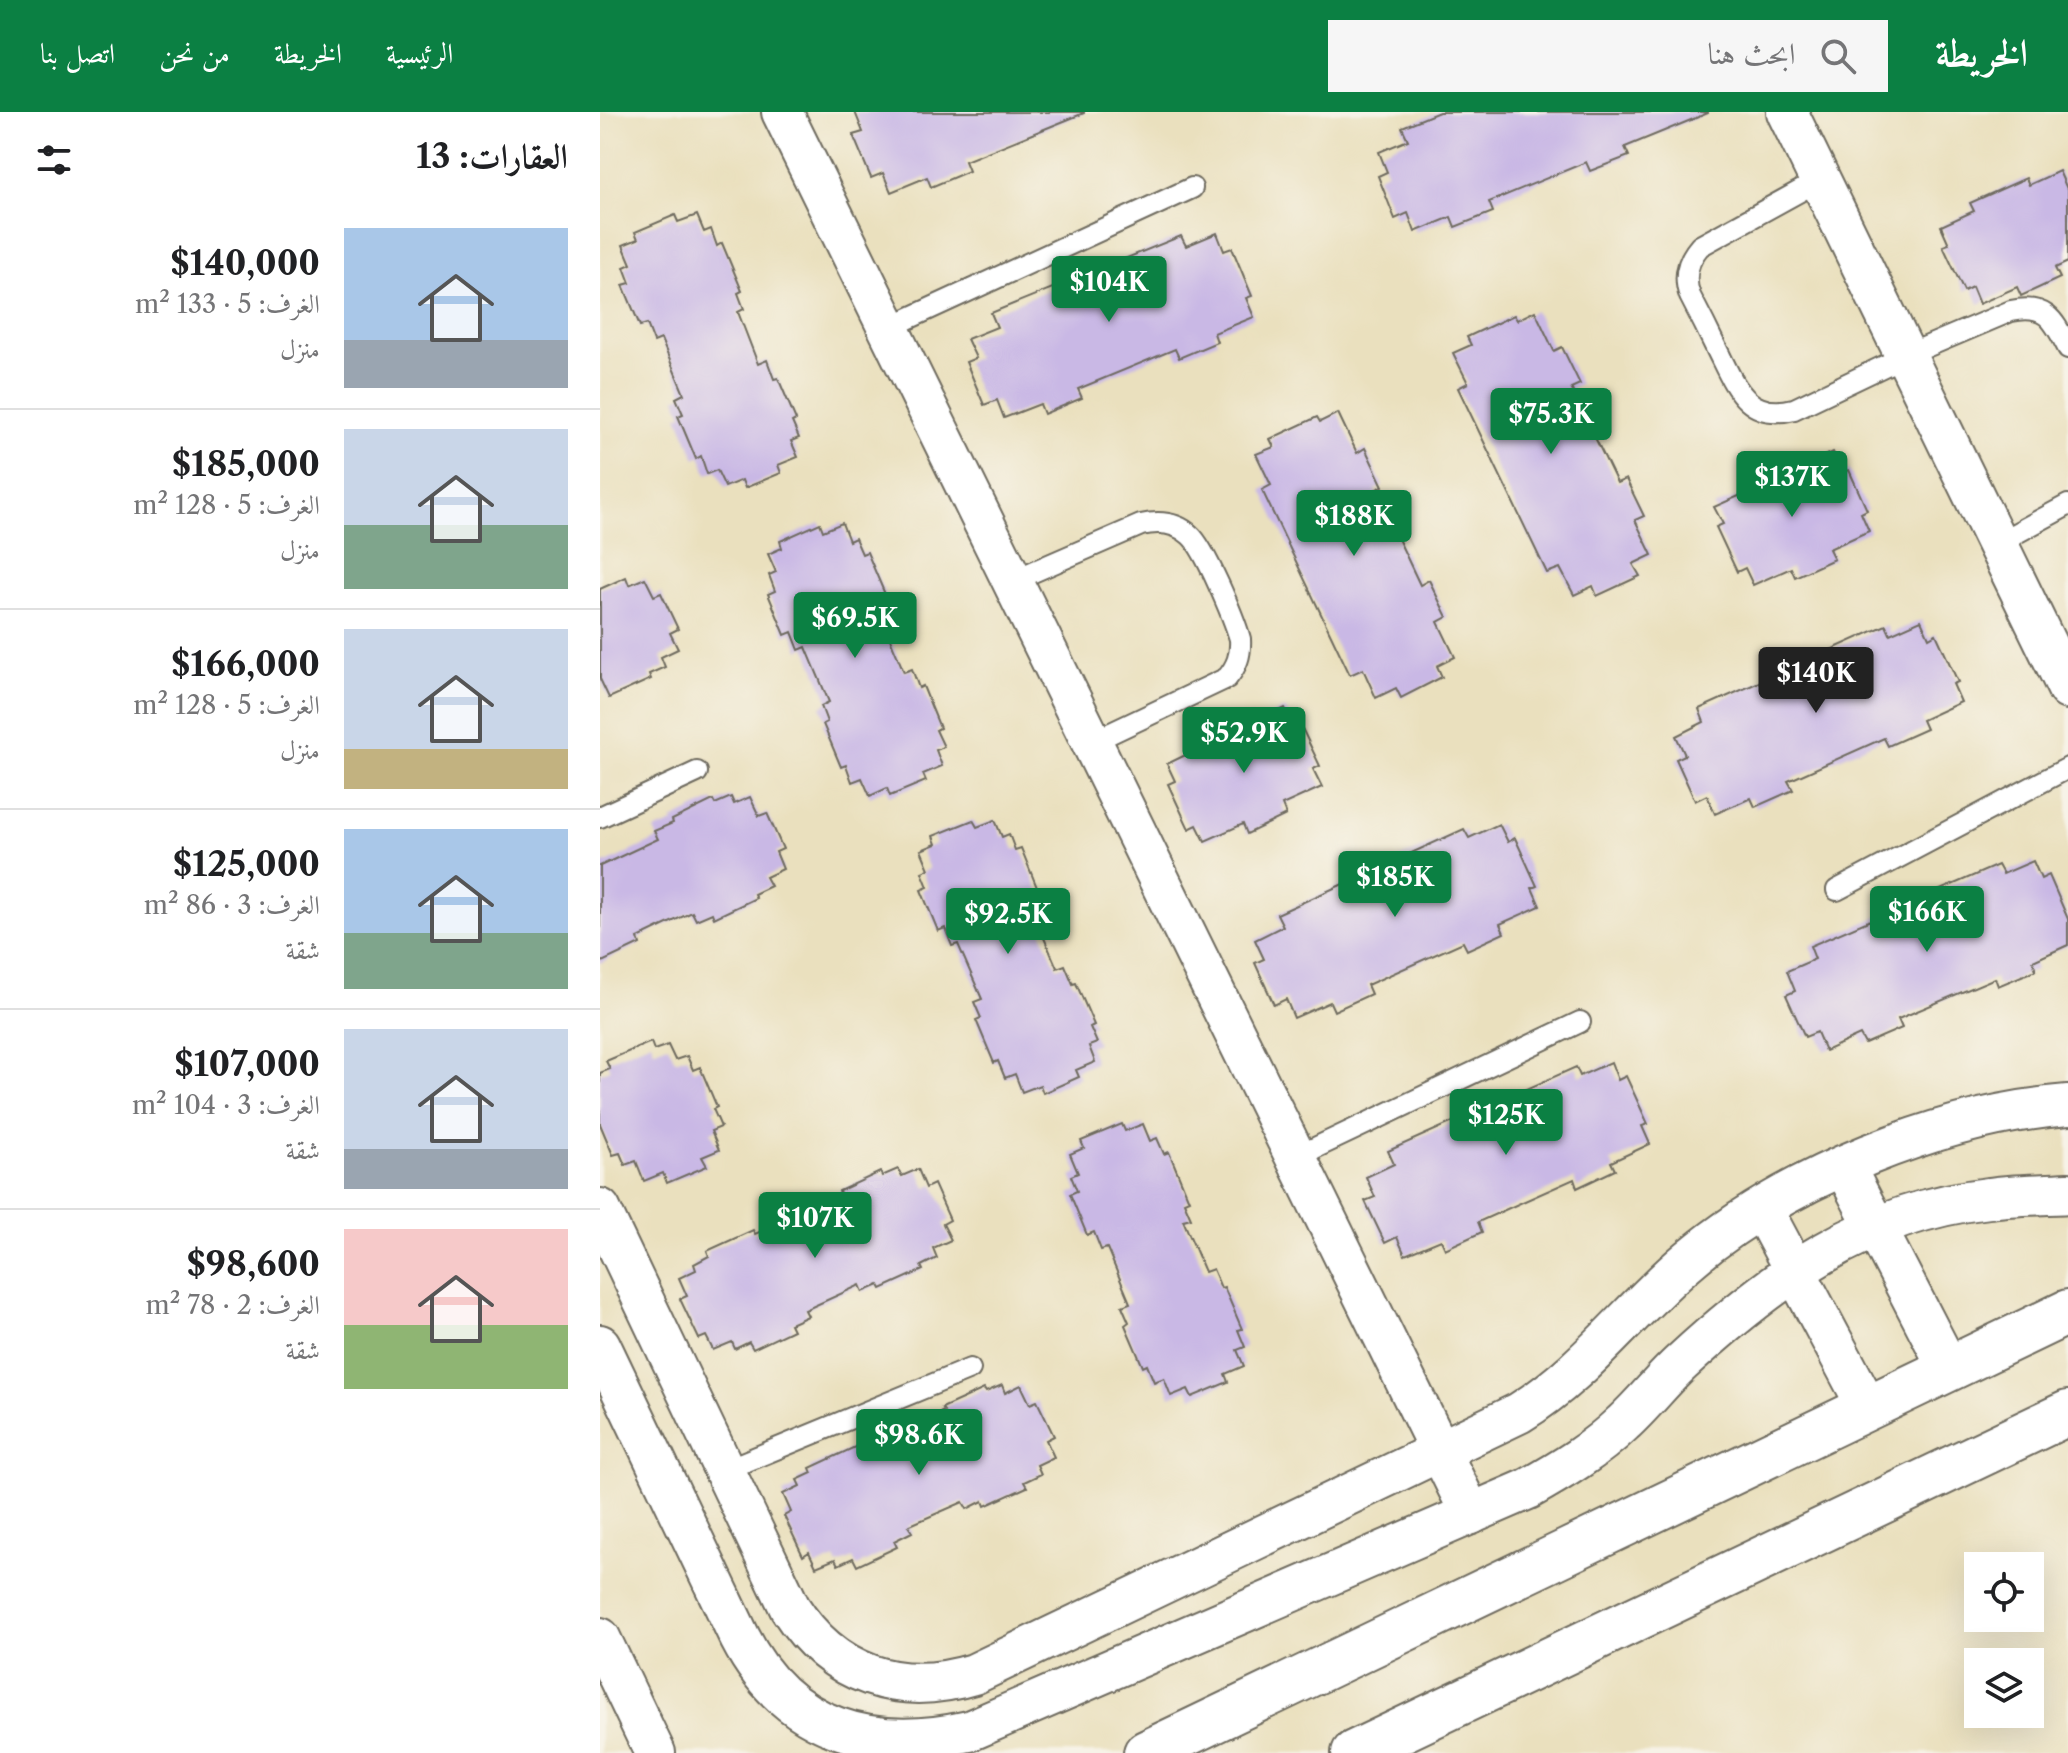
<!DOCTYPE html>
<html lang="ar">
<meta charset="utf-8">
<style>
body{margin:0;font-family:"Libre Caslon Text",Amiri,serif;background:#f6f6f6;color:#202124;direction:rtl;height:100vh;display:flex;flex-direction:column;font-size:30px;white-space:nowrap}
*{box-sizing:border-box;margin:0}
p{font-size:26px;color:#757577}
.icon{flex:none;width:44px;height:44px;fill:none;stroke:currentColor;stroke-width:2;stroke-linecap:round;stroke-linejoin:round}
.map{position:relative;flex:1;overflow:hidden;direction:ltr}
.panel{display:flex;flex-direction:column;background:#fff;width:600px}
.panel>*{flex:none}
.controls{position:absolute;left:1364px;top:1440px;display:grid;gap:16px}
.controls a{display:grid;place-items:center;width:80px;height:80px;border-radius:0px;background:#fff;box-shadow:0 8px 32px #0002;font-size:40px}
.price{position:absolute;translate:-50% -68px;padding:0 18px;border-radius:8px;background:#0b8043;color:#fff;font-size:26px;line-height:52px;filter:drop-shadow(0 2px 4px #0008)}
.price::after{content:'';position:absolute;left:50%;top:48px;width:24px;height:18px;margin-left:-12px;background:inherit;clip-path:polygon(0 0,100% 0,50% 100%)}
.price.active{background:#222;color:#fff}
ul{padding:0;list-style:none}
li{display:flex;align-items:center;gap:24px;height:200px;padding:0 32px}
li+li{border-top:2px solid #e0e0e0}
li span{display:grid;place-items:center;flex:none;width:224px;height:160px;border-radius:0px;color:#555}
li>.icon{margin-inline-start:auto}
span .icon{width:96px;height:96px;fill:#fffc;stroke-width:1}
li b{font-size:34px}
h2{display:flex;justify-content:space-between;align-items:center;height:96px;padding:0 32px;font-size:34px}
header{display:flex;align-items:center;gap:48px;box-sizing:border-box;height:112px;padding:0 40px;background:#0b8043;color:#fff}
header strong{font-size:38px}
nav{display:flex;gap:44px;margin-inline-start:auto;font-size:28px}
.search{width:560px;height:72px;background:#f6f6f6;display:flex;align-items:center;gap:20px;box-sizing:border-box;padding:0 28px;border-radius:0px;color:#757577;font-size:30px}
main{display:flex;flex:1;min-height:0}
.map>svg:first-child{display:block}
</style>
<header>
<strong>الخريطة</strong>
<div class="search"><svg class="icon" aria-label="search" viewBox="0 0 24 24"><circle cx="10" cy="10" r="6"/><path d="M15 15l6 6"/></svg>ابحث هنا</div>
<nav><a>الرئيسية</a><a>الخريطة</a><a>من نحن</a><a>اتصل بنا</a></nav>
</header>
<main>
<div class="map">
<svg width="1468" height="1641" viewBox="0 0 1468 1641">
<rect width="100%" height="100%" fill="#f7f3e8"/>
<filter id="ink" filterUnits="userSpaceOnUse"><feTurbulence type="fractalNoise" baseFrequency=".0125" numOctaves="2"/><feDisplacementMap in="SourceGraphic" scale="16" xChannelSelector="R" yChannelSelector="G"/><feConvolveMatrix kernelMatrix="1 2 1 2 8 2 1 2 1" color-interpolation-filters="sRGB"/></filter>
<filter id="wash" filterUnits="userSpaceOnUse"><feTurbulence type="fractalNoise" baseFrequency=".006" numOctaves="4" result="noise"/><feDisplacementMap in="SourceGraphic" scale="32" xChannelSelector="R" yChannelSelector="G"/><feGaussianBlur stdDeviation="1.8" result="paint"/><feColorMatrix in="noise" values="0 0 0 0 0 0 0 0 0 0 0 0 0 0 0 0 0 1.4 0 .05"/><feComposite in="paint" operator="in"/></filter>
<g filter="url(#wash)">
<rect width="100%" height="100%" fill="#eae0be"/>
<g id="blocks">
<g fill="#c9b8e5">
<path d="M 255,0 L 484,0 L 484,1 L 365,49 L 369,59 L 331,75 L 327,65 L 291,80 L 283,61 L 271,66 L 253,23 L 263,20 Z"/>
<path d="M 839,0 L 1108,0 L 1108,1 L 1025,35 L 1029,44 L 990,59 L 986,50 L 889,90 L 893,100 L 855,115 L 851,105 L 815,120 L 808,101 L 795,107 L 778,64 L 787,60 L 779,40 L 808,28 L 802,15 Z"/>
<path d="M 1459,59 L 1468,79 L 1468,150 L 1455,156 L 1460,166 L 1421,184 L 1417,175 L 1379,192 L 1372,175 L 1364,179 L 1343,134 L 1349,132 L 1341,114 L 1374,99 L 1370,91 L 1426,66 L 1429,73 Z"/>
<path d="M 75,103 L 78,110 L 97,103 L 104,120 L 111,117 L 117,134 L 122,131 L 142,179 L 138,181 L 144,197 L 138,200 L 158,252 L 167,248 L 174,267 L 178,266 L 196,308 L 192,310 L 199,326 L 191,329 L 198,345 L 178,353 L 181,361 L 145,376 L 142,368 L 125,375 L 117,358 L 107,362 L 101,344 L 96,347 L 78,304 L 83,302 L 76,286 L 84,282 L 61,227 L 54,230 L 47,212 L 40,214 L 23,173 L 30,171 L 24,155 L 31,152 L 23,133 L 38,127 L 35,120 Z"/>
<path d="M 617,121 L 624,139 L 632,136 L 652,184 L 646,186 L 654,205 L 614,221 L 617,230 L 579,246 L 575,237 L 478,277 L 482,286 L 444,302 L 440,292 L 404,306 L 397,288 L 384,293 L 366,250 L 376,246 L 367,227 L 397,215 L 391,201 L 581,124 L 586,134 Z"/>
<path d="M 935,199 L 954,239 L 962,235 L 980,272 L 971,276 L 1017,371 L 1026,367 L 1044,404 L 1035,408 L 1052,443 L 1033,452 L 1040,464 L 997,484 L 993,474 L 974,483 L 960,456 L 947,461 L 858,276 L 868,271 L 853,241 L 871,233 L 867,225 L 914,203 L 917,208 Z"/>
<path d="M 738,301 L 757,341 L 765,336 L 783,374 L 775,378 L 820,473 L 829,468 L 847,505 L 838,510 L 855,545 L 837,554 L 842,565 L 801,586 L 796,576 L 776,586 L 763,557 L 750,563 L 662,378 L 671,373 L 656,342 L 674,335 L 670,327 L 717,305 L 720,310 Z"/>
<path d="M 1233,340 L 1242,360 L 1249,358 L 1267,398 L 1261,401 L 1269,419 L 1229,437 L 1234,447 L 1195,465 L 1191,456 L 1153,473 L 1145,456 L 1137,460 L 1116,415 L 1123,412 L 1114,395 L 1148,380 L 1144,372 L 1199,347 L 1203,354 Z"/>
<path d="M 220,411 L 223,419 L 242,411 L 249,429 L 255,426 L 262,442 L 267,440 L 287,487 L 282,489 L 289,506 L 282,508 L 304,560 L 312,557 L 319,576 L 323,574 L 340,616 L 336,618 L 344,635 L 336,638 L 342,654 L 323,662 L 326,669 L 290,684 L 287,676 L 270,684 L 262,666 L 252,670 L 246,653 L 241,655 L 223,612 L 227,610 L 221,594 L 229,590 L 206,535 L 199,538 L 192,520 L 185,523 L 168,482 L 175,479 L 169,463 L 176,460 L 168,442 L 182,436 L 180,429 Z"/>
<path d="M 26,465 L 29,473 L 45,466 L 54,484 L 61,481 L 78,517 L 70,521 L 78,537 L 61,545 L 65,555 L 49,562 L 51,567 L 9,586 L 0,567 L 0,477 Z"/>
<path d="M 1321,508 L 1329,526 L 1336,522 L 1358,570 L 1353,572 L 1361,590 L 1322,608 L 1326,617 L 1288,634 L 1284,626 L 1188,669 L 1193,678 L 1155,695 L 1151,686 L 1115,702 L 1107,683 L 1095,689 L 1076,647 L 1085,643 L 1076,624 L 1104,610 L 1099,597 L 1286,513 L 1290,522 Z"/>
<path d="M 685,596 L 695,617 L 701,614 L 720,654 L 713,657 L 722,675 L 682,693 L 686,703 L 647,722 L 643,712 L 605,729 L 597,713 L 589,717 L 568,672 L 575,669 L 567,652 L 600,636 L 596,628 L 652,603 L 655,611 Z"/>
<path d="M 131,685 L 134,692 L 150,685 L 159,704 L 167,701 L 183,737 L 176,740 L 183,757 L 166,765 L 171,774 L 154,782 L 156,786 L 114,806 L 112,801 L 96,808 L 92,800 L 38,826 L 40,832 L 0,851 L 0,754 L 58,727 L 54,719 L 73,711 L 72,708 L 113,688 L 115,692 Z"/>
<path d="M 373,708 L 377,715 L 395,708 L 402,725 L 409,722 L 415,738 L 421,736 L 440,783 L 436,786 L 442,802 L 435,805 L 457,856 L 465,853 L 473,872 L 476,871 L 494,913 L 490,915 L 497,931 L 489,934 L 495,950 L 476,958 L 479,965 L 443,981 L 440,973 L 422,980 L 415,962 L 405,966 L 398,949 L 394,951 L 376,908 L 381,906 L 374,890 L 382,887 L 358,832 L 352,834 L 345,816 L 338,819 L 321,778 L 328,775 L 322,760 L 329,757 L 321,738 L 336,732 L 333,724 Z"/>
<path d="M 899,712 L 908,730 L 915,726 L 937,774 L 932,776 L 940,794 L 900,812 L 904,821 L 867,838 L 863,830 L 767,873 L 771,882 L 734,899 L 730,890 L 694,906 L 686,887 L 674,893 L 655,851 L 664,847 L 655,828 L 683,814 L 677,802 L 864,717 L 869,726 Z"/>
<path d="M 1433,749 L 1441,767 L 1449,763 L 1468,807 L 1468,833 L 1433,849 L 1436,858 L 1398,874 L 1395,866 L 1298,907 L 1302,916 L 1265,932 L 1260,923 L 1225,939 L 1217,920 L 1205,925 L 1186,883 L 1195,879 L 1187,859 L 1215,847 L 1210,834 L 1398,753 L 1403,762 Z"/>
<path d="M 51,930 L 54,938 L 68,933 L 75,948 L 87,944 L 93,958 L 100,955 L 117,995 L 113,997 L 121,1015 L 111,1019 L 119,1038 L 102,1045 L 107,1054 L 67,1071 L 63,1061 L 44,1069 L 36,1049 L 25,1053 L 20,1041 L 13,1043 L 0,1012 L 0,961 L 10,957 L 6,949 Z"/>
<path d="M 1011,950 L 1018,968 L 1026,964 L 1048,1012 L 1042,1014 L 1050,1032 L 1011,1050 L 1015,1058 L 977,1076 L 974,1067 L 878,1110 L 882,1120 L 845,1137 L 841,1128 L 805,1143 L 797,1125 L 785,1131 L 765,1089 L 775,1085 L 766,1065 L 794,1052 L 788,1039 L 976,955 L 980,964 Z"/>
<path d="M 522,1012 L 525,1019 L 543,1012 L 550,1029 L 557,1026 L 564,1042 L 569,1040 L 589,1088 L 584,1090 L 591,1106 L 583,1108 L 605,1160 L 613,1157 L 621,1176 L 624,1175 L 642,1217 L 638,1218 L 645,1235 L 637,1238 L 644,1254 L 625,1262 L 628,1270 L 592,1285 L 588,1277 L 571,1284 L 564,1266 L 554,1270 L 547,1253 L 543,1255 L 525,1213 L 529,1210 L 522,1194 L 530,1191 L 507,1136 L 501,1138 L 494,1120 L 487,1123 L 470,1082 L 477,1079 L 471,1064 L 478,1061 L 470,1042 L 484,1036 L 481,1029 Z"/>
<path d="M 298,1057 L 302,1064 L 318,1057 L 326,1076 L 334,1072 L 350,1108 L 343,1112 L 351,1128 L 333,1136 L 337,1146 L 321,1154 L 323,1158 L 281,1177 L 279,1173 L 263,1180 L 260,1173 L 205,1198 L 208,1204 L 190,1212 L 193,1218 L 153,1237 L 149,1230 L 135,1237 L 132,1230 L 113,1238 L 106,1224 L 99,1227 L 80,1187 L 87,1184 L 79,1166 L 96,1158 L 94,1152 L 109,1144 L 107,1139 L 153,1118 L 155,1122 L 171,1115 L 174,1122 L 225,1099 L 222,1091 L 240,1083 L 239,1079 L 280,1060 L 282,1064 Z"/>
<path d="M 402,1273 L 405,1281 L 421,1273 L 430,1292 L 437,1289 L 454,1324 L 446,1328 L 454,1345 L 437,1353 L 441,1362 L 424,1370 L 427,1375 L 385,1394 L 383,1389 L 367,1397 L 363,1390 L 308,1414 L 312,1420 L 294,1429 L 297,1435 L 257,1454 L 253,1446 L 238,1453 L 235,1447 L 216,1455 L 209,1440 L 203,1444 L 184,1404 L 191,1400 L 183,1382 L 200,1374 L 197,1368 L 212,1361 L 210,1356 L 257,1334 L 259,1339 L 275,1332 L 278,1338 L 329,1316 L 325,1308 L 344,1299 L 342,1296 L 384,1277 L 386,1280 Z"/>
</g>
</g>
</g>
<g filter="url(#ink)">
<use href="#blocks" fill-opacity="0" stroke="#6e6a5e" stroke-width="2"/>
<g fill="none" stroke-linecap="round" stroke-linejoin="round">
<g stroke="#6e6a5e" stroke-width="24">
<g id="service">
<path d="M 1220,68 L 1100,134 C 1087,149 1083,165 1090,184 C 1100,203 1109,221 1118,240 C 1135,274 1147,309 1194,297 L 1307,243 L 1411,199 C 1447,191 1454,209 1468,236"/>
<path d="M 288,216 L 592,76"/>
<path d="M 1396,432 L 1468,393"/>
<path d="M 412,469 L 541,413 C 559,409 576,410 590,423 C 605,436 634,506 640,527 C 641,543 637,554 627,566 L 492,630"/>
<path d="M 0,705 L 97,660"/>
<path d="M 1237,778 L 1468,656"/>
<path d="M 696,1045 L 980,910"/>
<path d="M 125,1358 L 370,1257"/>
</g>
</g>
<g stroke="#6e6a5e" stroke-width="44">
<g id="minor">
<path d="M 182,0 L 871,1402"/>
<path d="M 1187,0 L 1468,577"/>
<path d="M 1244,1054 L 1349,1257"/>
<path d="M 0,1097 L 190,1496 C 233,1563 299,1585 374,1562 L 919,1301 C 985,1261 1031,1196 1090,1147 C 1187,1065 1342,1003 1468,993"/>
<path d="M 1162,1097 L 1268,1296"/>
<path d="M 0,1233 L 140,1526 C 187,1618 272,1641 369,1619 L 928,1377 C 962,1358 995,1338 1023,1311 C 1044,1292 1061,1269 1082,1250 C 1172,1167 1263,1100 1389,1086 C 1415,1082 1442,1083 1468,1081"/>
<path d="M 0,1526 L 55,1641"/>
</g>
</g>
<g stroke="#6e6a5e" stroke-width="48">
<g id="tertiary">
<path d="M 546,1641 L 1468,1200"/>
<path d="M 754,1641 L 1468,1301"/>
</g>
</g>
<use href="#service" stroke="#fff" stroke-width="20"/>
<use href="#minor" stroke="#fff" stroke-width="40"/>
<use href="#tertiary" stroke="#fff" stroke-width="44"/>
</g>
</g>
</svg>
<div class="controls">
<a><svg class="icon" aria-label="locate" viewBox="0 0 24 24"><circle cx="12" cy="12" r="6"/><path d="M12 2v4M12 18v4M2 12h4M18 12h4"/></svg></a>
<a><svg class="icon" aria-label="layers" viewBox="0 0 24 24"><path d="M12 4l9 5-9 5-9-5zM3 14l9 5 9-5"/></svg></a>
</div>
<b class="price" style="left:509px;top:212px">$104K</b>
<b class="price" style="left:951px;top:344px">$75.3K</b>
<b class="price" style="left:1192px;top:407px">$137K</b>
<b class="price" style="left:754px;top:446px">$188K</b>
<b class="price" style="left:255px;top:548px">$69.5K</b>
<b class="price active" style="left:1216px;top:603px">$140K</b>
<b class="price" style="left:644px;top:663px">$52.9K</b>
<b class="price" style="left:795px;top:807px">$185K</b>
<b class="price" style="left:1327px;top:842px">$166K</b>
<b class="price" style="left:408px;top:844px">$92.5K</b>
<b class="price" style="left:906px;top:1045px">$125K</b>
<b class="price" style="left:215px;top:1148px">$107K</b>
<b class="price" style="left:319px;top:1365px">$98.6K</b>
</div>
<section class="panel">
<h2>العقارات: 13<svg class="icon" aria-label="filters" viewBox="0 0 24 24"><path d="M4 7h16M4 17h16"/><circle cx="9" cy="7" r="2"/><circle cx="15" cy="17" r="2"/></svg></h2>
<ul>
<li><span style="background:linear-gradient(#a9c7e8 70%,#9aa5b1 0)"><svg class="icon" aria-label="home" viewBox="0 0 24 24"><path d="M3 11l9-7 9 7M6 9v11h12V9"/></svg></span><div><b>$140,000</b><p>الغرف: 5 · 133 m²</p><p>منزل</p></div></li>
<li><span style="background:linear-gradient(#c9d6e8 60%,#7fa58c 0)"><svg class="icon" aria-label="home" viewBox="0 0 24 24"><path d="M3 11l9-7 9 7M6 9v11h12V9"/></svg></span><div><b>$185,000</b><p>الغرف: 5 · 128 m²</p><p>منزل</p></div></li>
<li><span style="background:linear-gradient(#c9d6e8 75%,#c2b280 0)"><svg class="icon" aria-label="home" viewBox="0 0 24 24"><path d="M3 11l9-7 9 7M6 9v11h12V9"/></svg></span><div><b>$166,000</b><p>الغرف: 5 · 128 m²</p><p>منزل</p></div></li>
<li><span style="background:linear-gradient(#a9c7e8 65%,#7fa58c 0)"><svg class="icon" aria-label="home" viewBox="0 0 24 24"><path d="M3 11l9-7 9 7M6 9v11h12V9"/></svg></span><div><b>$125,000</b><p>الغرف: 3 · 86 m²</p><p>شقة</p></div></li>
<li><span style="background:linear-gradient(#c9d6e8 75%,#9aa5b1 0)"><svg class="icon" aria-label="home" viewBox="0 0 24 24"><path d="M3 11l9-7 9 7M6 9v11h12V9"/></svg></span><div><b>$107,000</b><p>الغرف: 3 · 104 m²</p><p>شقة</p></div></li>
<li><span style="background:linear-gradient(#f6c9c9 60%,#8fb573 0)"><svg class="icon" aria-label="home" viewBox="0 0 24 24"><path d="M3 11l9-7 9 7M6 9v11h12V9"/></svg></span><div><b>$98,600</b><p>الغرف: 2 · 78 m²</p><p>شقة</p></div></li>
</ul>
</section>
</main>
